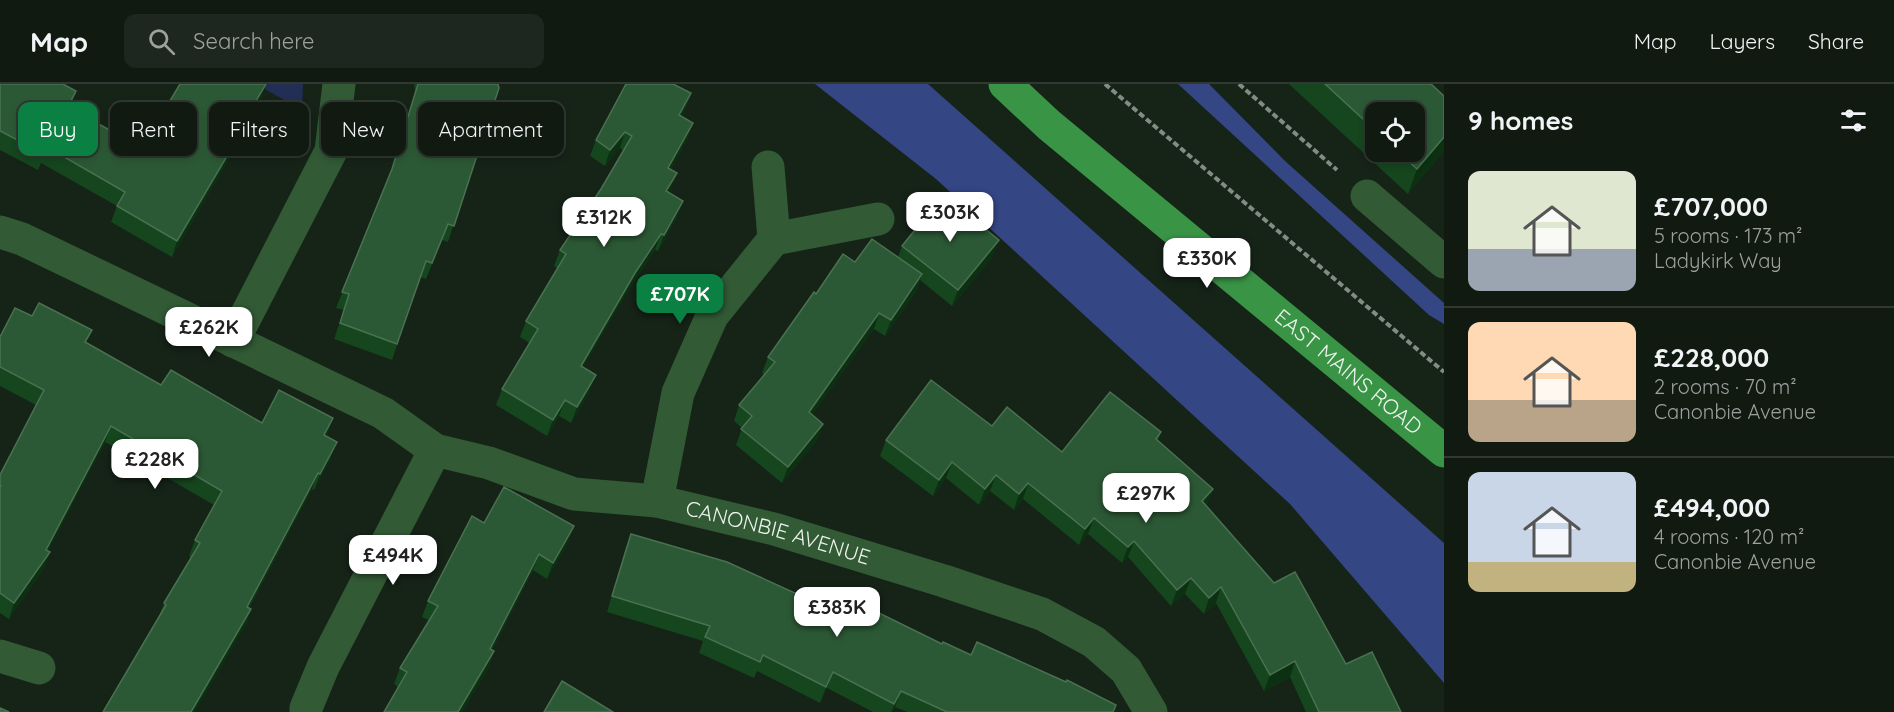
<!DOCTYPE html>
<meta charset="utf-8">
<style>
body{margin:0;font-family:Quicksand,sans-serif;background:#1e271f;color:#f1f3f6;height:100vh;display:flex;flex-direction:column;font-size:22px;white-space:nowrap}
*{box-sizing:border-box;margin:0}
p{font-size:20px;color:#9ca19f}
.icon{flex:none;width:33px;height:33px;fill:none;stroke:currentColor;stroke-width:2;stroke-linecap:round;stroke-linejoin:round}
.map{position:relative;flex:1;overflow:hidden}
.drawer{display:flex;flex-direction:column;background:#101a11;width:450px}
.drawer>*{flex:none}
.guide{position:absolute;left:18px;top:18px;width:570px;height:54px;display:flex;gap:12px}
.tools{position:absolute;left:1365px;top:18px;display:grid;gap:12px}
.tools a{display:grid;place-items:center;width:60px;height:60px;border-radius:12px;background:#101a11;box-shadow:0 3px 9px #0003,0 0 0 2px #303831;font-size:30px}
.price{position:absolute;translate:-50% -51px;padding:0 14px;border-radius:12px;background:#fff;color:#222;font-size:20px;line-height:39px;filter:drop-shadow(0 2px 3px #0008)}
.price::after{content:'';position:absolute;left:50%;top:36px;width:18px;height:14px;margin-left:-9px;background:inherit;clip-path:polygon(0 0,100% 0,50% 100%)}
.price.current{background:#0b8043;color:#fff}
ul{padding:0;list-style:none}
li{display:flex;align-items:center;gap:18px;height:150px;padding:0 24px}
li+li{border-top:2px solid #303831}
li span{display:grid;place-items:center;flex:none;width:168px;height:120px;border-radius:12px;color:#555}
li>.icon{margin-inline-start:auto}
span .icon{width:72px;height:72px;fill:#fffc;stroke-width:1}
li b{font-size:26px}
h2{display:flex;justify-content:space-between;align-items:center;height:72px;padding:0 24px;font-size:26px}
.chip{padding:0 21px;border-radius:12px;background:#101a11;box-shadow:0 3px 9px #0003,0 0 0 2px #303831;font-size:21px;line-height:54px}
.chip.current{background:#0b8043;color:#fff}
header{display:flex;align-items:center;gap:36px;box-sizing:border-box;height:84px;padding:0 30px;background:#101a11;border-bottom:2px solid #303831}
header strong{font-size:28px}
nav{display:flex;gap:33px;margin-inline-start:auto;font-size:21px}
.search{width:420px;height:54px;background:#1e271f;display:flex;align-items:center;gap:15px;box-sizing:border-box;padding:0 21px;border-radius:12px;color:#9ca19f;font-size:22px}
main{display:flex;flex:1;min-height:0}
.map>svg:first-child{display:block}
</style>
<header>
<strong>Map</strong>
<div class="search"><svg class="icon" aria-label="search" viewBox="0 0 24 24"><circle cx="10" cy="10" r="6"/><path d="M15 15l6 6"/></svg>Search here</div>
<nav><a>Map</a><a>Layers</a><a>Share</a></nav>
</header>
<main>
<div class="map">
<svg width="1444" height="628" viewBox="0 0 1444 628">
<rect width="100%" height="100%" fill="#162317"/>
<path fill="#232e54" d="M 256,0 L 303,0 L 302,26 Z"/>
<g fill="#354685">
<path d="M 815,0 L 928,0 L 1444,459 L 1444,599 L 1290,420 L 936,95 Z"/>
<path d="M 1178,0 L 1209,0 L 1285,77 L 1444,219 L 1444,240 L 1429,231 Z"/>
</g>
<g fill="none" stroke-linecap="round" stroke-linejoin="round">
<g stroke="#828c82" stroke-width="4" stroke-dasharray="6 3" stroke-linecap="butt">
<path d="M 1105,0 L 1444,288"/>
<path d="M 1239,0 L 1337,86"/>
</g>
<g stroke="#315a35" stroke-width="33">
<path d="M 1367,112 L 1444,178"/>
<path id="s1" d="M 0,148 L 22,155 L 383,329 L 435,366 L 489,379 L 574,410 L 657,417 L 774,445 L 944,497 L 1042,530 L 1094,558 L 1126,586 L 1151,628"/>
<path d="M 774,155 L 878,135"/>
<path d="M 233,257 L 331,67 L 339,0"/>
<path d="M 657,417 L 678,309 L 712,232 L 774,155 L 768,83"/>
<path d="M 0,572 L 39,584"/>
<path d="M 306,628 L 306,624 L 323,583 L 435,366"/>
</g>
<path stroke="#3a9446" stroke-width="33" id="s2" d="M 1005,0 L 1049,41 L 1444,367"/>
</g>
<g fill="#15461e" fill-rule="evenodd">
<path d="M 0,0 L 70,24 L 142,64 L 262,13 L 235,57 L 230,73 L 172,173 L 111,138 L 117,122 L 41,79 L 38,86 L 0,66 Z"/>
<path d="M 414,0 L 498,0 L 448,158 L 442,156 L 426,195 L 420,193 L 392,276 L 334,255 L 344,226 L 336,224 L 389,94 L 415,8 Z"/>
<path d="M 1289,0 L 1431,0 L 1444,12 L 1444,67 L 1408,110 ZM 1376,28 L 1414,68 L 1376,68 Z"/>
<path d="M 691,9 L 685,25 L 681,33 L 693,39 L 687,55 L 671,85 L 677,89 L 669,109 L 677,133 L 658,167 L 655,166 L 629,205 L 583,283 L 590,307 L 571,339 L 559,332 L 547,352 L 496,321 L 502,305 L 530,259 L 520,253 L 526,237 L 557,184 L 554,182 L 560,166 L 601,105 L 623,66 L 620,64 L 605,82 L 590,72 L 596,56 Z"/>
<path d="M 902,162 L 993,172 L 952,222 L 920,196 L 917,206 L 885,252 L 874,245 L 812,331 L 823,340 L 817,356 L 782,399 L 736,361 L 742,344 L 734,337 L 739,321 L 765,291 L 762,289 L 768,273 L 816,210 L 898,173 Z"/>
<path d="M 0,253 L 87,259 L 161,301 L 262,339 L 326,352 L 331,374 L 314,406 L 312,405 L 249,524 L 251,525 L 246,541 L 158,535 L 164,519 L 191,474 L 189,472 L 195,456 L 214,421 L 105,358 L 48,467 L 50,468 L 44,484 L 9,535 L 0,529 L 0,391 L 36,321 L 0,302 Z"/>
<path d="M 992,342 L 1062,368 L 1161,348 L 1158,356 L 1213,405 L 1206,422 L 1346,580 L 1401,628 L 1306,628 L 1290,593 L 1264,607 L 1216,519 L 1204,530 L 1185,510 L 1171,522 L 1128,473 L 1122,479 L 1088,450 L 1079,461 L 1023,415 L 1014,426 L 990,407 L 979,421 L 946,394 L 933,412 L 880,372 L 886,356 Z"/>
<path d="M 484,439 L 574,442 L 568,458 L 547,495 L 533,486 L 492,566 L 494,567 L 489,583 L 462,628 L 384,628 L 398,603 L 394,600 L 400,584 L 429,536 L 422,533 L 428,517 Z"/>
<path d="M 631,450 L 871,539 L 942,560 L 971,571 L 1066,598 L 1116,621 L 1114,628 L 907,628 L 895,623 L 892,628 L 873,628 L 827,604 L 820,619 L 757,587 L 754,594 L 699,569 L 703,557 L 607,528 L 625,466 Z"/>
</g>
<g fill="#0c3012">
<path d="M 266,0 L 262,13 L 227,71 L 233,56 Z"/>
<path d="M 76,7 L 71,23 L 62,38 L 68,23 Z"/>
<path d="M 691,9 L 685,25 L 673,47 L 679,31 Z"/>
<path d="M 693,39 L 687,55 L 663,100 L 668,84 Z"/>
<path d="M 625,48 L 620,64 L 605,82 L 610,66 Z"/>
<path d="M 1444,53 L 1444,67 L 1408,110 L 1417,85 Z"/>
<path d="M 236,57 L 230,73 L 172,173 L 177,157 Z"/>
<path d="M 677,89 L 671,105 L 660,123 L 666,107 Z"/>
<path d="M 683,117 L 677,133 L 658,167 L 664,151 Z"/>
<path d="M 661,150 L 655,166 L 629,205 L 575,298 L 581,282 L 635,189 Z"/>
<path d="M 999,156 L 993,172 L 952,222 L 958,206 Z"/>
<path d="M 922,190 L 917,206 L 885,252 L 891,236 Z"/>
<path d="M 879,229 L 874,245 L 803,344 L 809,328 Z"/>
<path d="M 596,291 L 590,307 L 571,339 L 577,323 Z"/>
<path d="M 565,316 L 559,332 L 547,352 L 553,336 Z"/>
<path d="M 333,334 L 328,350 L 319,367 L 324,351 Z"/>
<path d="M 823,340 L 817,356 L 782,399 L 788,383 Z"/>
<path d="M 111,342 L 105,358 L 41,482 L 50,468 L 44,484 L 9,535 L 14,519 L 46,466 Z"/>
<path d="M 337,358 L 331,374 L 314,406 L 320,390 Z"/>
<path d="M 952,378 L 946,394 L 933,412 L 939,396 Z"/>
<path d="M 318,389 L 312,405 L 241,538 L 247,523 Z"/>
<path d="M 996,391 L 990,407 L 979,421 L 985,405 Z"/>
<path d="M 1028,399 L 1023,415 L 1014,426 L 1019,410 Z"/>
<path d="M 1213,405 L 1207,421 L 1196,433 L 1202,417 Z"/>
<path d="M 1094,434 L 1088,450 L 1079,461 L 1085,445 Z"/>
<path d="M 574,442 L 568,458 L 547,495 L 553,479 Z"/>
<path d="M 1134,457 L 1128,473 L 1122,479 L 1128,463 Z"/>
<path d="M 539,470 L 533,486 L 484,581 L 490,565 Z"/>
<path d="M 1191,494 L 1185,510 L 1171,522 L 1177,506 Z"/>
<path d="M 1221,503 L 1216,519 L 1204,530 L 1209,514 Z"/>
<path d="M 251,525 L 246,541 L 195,628 L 191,628 Z"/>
<path d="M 494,567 L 489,583 L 462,628 L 458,628 Z"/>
<path d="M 1295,577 L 1290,593 L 1264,607 L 1270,591 Z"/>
<path d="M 833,588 L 827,604 L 820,619 L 826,603 Z"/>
<path d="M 901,607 L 895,623 L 892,628 L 891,628 Z"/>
</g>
<g fill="#2c5935" stroke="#4a7151" stroke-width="1.5">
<path d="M 0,0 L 63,0 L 76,7 L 68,23 L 142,64 L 180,0 L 266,0 L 233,56 L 236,57 L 177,157 L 117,122 L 125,108 L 47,63 L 44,70 L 0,47 Z"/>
<path d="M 418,0 L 498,0 L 499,4 L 454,142 L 448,140 L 432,179 L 426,177 L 397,260 L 340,239 L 349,210 L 342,208 L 392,85 Z"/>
<path d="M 626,0 L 673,0 L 691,9 L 679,31 L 693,39 L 668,84 L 677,89 L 666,107 L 683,117 L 664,151 L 661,150 L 635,189 L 581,282 L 596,291 L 577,323 L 565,316 L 553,336 L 502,305 L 538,245 L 526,237 L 566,170 L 560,166 L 601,105 L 632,52 L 625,48 L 610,66 L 596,56 Z"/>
<path d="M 1325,0 L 1431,0 L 1444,12 L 1444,53 L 1417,85 L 1398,68 L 1414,68 L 1414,28 L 1376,28 L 1376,47 Z"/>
<path d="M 943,111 L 999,156 L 958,206 L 902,162 Z"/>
<path d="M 872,155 L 922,190 L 891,236 L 879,229 L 809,328 L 823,340 L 788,383 L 741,345 L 752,332 L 739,321 L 775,278 L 768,273 L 814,208 L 816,210 L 843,170 L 855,178 Z"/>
<path d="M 39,219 L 92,246 L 85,258 L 161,301 L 171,286 L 262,339 L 279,306 L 333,334 L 324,351 L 337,358 L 320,390 L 318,389 L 247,523 L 251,525 L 191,628 L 103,628 L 166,521 L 164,519 L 200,459 L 195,456 L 222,407 L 111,342 L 46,466 L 50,468 L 14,519 L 0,509 L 0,403 L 1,402 L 0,401 L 0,391 L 44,306 L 0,283 L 0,253 L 15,224 L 32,232 Z"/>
<path d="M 931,296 L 992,342 L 1007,323 L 1062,368 L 1110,308 L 1161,348 L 1156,355 L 1213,405 L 1202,417 L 1274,499 L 1295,488 L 1346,580 L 1372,568 L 1401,628 L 1319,628 L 1295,577 L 1270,591 L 1221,503 L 1209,514 L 1191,494 L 1177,506 L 1134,457 L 1128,463 L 1094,434 L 1085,445 L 1028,399 L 1019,410 L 996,391 L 985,405 L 952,378 L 939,396 L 886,356 Z"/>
<path d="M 504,403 L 574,442 L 553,479 L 539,470 L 490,565 L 494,567 L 458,628 L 384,628 L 407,588 L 400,584 L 438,522 L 428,517 L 472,432 L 484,439 Z"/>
<path d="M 631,450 L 727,478 L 821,521 L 824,515 L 871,539 L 877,528 L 942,560 L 943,558 L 971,571 L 977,558 L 1066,598 L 1067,596 L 1116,621 L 1113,628 L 947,628 L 901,607 L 894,620 L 833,588 L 826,603 L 763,571 L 760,578 L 705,553 L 710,542 L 612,512 Z"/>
<path d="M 562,597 L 613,628 L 544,628 Z"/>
<path d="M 0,624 L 9,628 L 0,628 Z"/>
</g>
<g text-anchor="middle" stroke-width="4.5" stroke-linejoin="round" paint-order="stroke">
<g font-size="21" fill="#ecf4ec" stroke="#162317">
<text dy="7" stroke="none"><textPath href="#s2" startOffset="448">EAST MAINS ROAD</textPath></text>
<text dy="7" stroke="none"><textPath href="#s1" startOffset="842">CANONBIE AVENUE</textPath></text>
</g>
</g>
</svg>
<div class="tools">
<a><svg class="icon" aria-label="locate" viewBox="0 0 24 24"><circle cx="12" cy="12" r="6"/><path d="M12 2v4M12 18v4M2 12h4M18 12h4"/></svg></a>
</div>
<b class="price" style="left:950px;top:159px">£303K</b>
<b class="price" style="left:604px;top:164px">£312K</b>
<b class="price" style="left:1207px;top:205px">£330K</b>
<b class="price current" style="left:680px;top:241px">£707K</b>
<b class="price" style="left:209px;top:274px">£262K</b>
<b class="price" style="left:155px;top:406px">£228K</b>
<b class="price" style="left:1146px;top:440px">£297K</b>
<b class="price" style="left:393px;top:502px">£494K</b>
<b class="price" style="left:837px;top:554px">£383K</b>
<div class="guide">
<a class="chip current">Buy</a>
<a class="chip">Rent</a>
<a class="chip">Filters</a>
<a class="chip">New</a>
<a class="chip">Apartment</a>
</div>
</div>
<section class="drawer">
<h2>9 homes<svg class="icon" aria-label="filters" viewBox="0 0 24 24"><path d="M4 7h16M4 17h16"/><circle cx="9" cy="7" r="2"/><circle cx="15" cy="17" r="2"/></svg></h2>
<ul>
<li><span style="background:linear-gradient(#dfe7d0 65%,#9aa5b1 0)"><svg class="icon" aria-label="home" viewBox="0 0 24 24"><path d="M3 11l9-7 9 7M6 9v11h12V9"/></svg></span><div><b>£707,000</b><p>5 rooms · 173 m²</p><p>Ladykirk Way</p></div></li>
<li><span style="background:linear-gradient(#ffd9b3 65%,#b9a48a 0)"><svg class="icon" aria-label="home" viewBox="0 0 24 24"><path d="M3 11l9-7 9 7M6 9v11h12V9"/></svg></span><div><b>£228,000</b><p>2 rooms · 70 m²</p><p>Canonbie Avenue</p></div></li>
<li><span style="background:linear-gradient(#c9d6e8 75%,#c2b280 0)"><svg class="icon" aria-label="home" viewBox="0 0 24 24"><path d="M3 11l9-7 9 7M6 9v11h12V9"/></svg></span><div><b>£494,000</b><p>4 rooms · 120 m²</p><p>Canonbie Avenue</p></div></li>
</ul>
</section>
</main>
